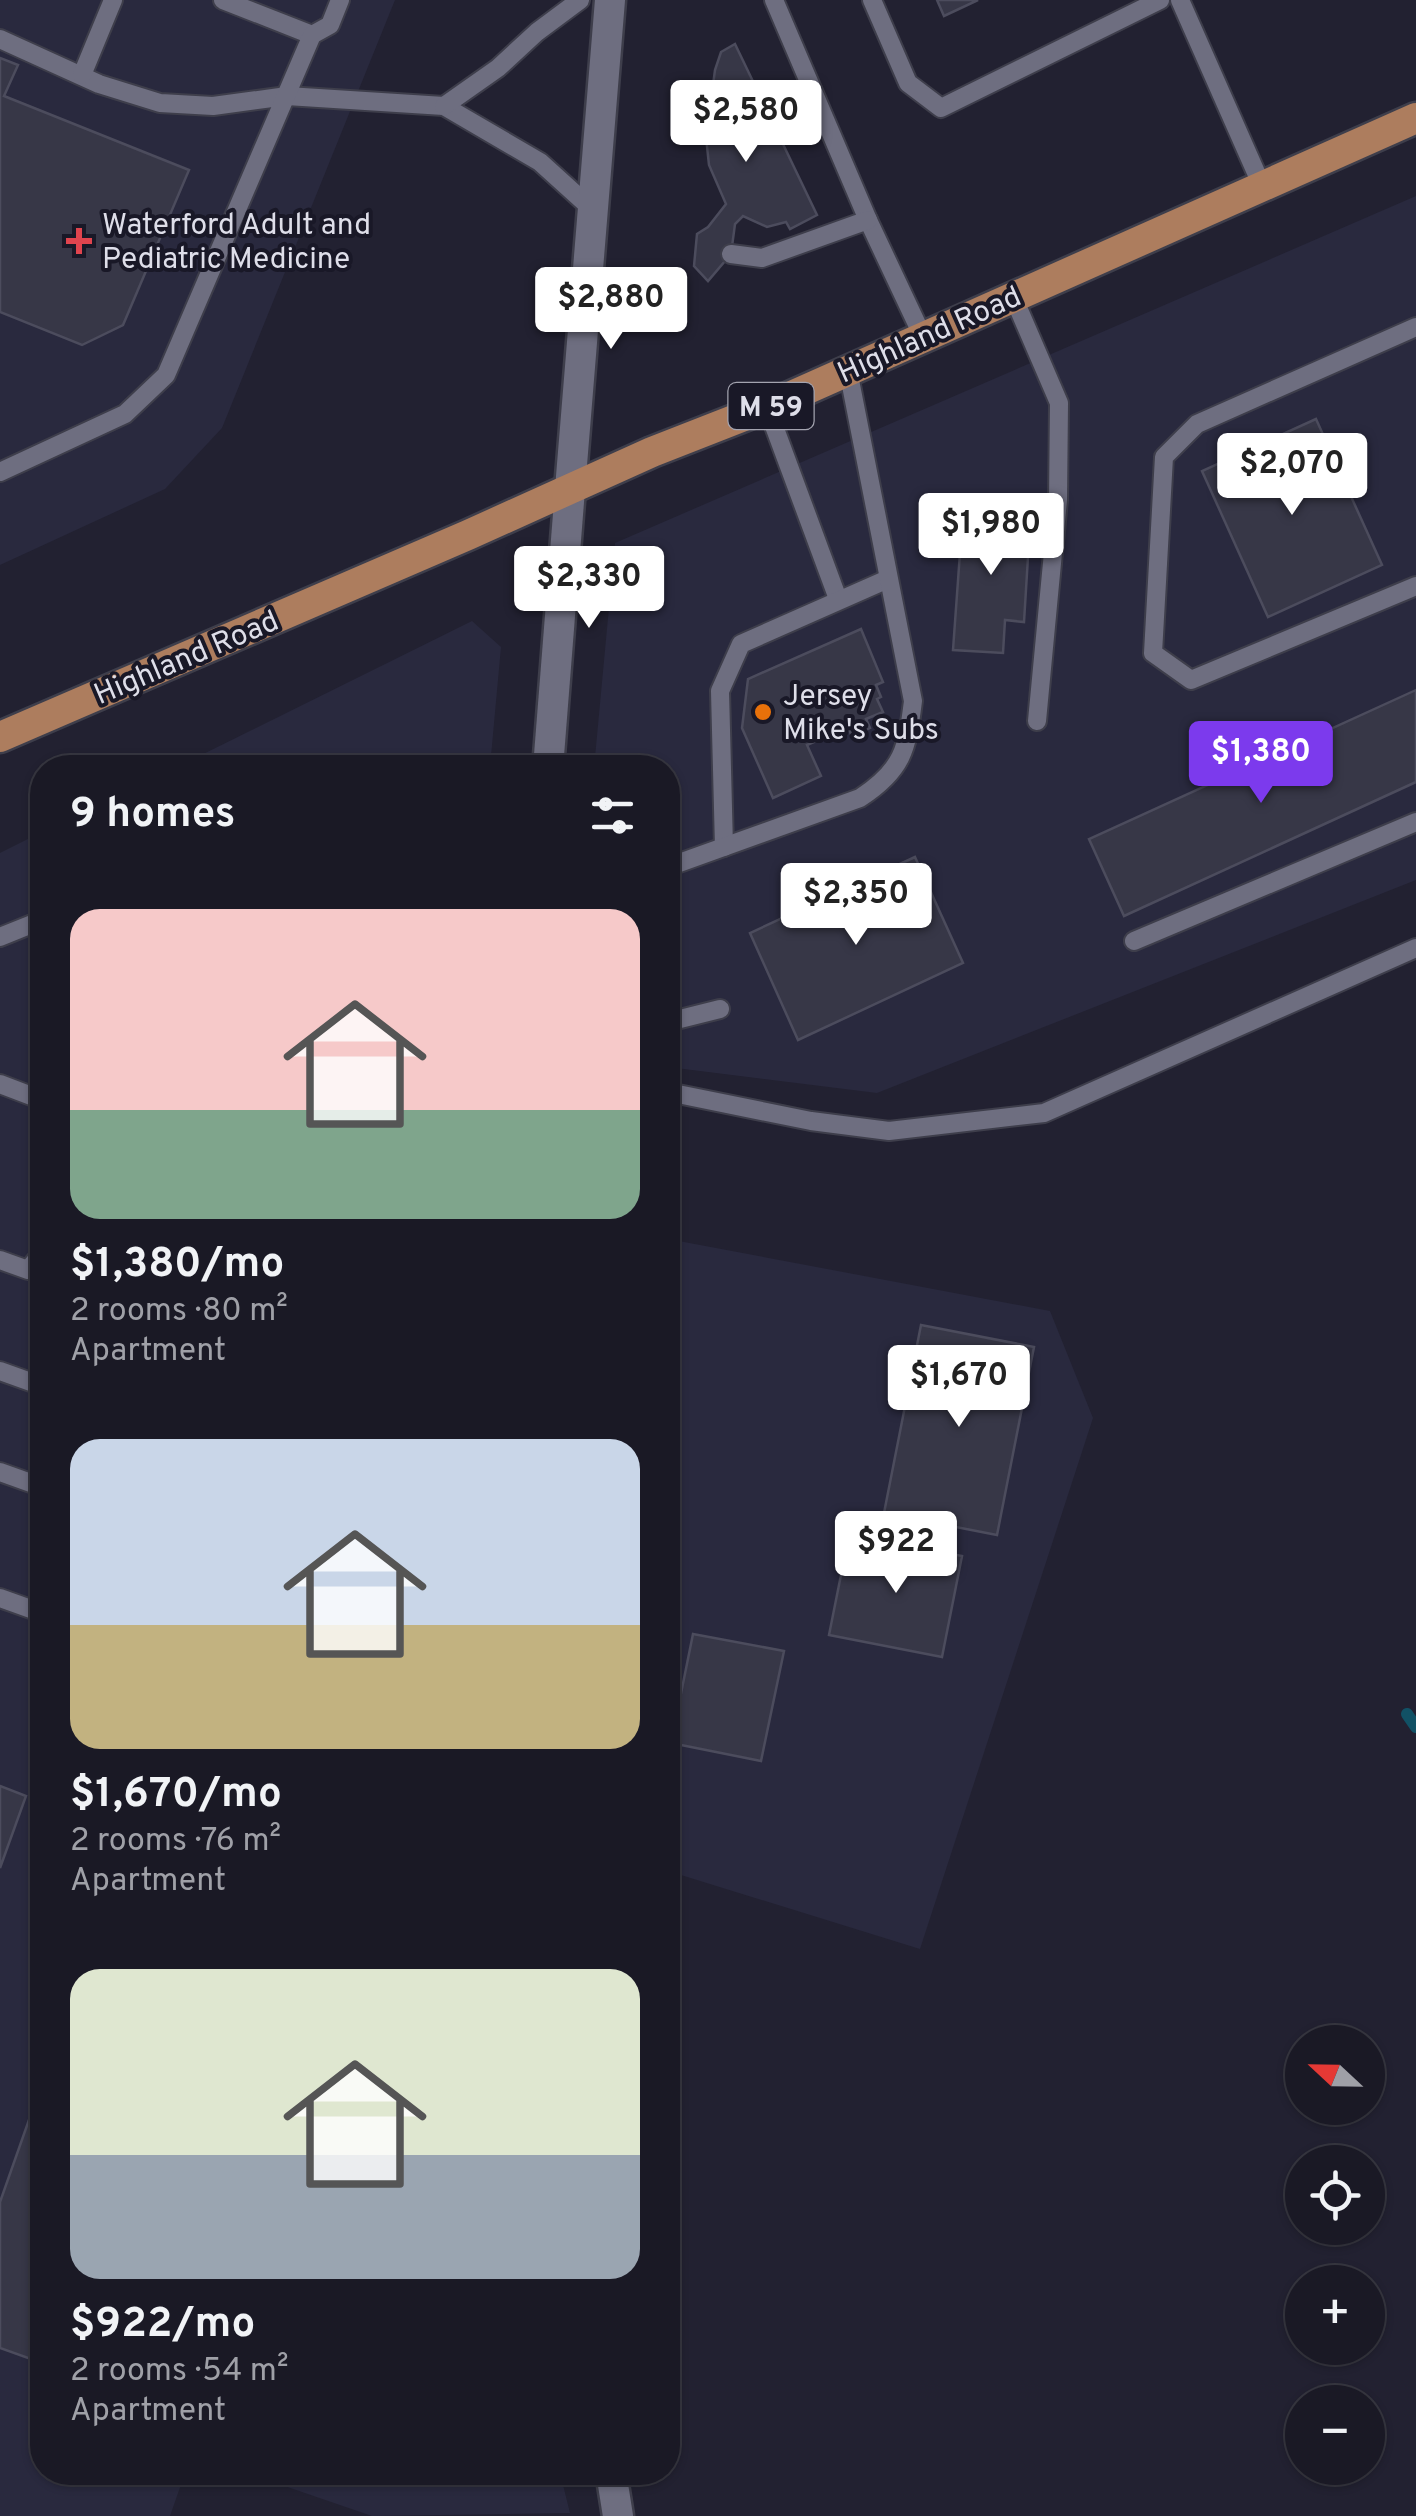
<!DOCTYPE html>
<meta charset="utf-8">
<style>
body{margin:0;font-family:Overpass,sans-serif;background:#272632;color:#f1f3f6;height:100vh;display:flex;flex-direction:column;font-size:38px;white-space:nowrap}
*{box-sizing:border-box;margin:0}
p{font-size:32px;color:#9fa0a7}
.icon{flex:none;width:55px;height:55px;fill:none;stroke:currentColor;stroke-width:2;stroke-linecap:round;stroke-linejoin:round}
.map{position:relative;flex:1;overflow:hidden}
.sheet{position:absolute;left:30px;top:755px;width:650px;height:1730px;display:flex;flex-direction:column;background:#1a1925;border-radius:40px;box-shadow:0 2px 8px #0004,0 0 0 2px #383842}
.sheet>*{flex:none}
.needle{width:65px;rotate:292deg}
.buttons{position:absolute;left:1285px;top:2025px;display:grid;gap:20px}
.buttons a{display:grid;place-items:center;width:100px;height:100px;border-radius:50%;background:#1a1925;box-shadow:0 2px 8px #0004,0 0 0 2px #383842;font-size:50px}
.price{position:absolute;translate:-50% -85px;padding:0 22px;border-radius:10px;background:#fff;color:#222;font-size:32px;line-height:65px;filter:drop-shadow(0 2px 5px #0008)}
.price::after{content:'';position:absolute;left:50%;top:60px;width:30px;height:22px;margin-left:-15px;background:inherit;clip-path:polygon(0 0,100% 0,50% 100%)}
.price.selected{background:#7c3aed;color:#fff}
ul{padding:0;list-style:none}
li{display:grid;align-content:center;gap:20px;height:530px;padding:0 40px}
li span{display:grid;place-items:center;height:310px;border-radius:30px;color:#555}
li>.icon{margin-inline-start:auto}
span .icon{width:180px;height:180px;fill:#fffc;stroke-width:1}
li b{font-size:42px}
h2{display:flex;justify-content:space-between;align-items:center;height:120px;padding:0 40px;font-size:42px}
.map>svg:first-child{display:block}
</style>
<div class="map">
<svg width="1416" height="2516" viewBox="0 0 1416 2516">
<rect width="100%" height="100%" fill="#222131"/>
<g fill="#29293e">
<path d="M 0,0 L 395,0 L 222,428 L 165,489 L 0,565 Z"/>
<path d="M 1416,196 L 1416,880 L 877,1093 L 668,1067 L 668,768 L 594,768 L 615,543 Z"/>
<path d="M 472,621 L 501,647 L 490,767 L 177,767 Z"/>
<path d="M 42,832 L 42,2472 L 185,2473 L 170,2516 L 0,2516 L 0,853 Z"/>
<path d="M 668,1239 L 1050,1311 L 1093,1418 L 920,1949 L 668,1871 Z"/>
<path d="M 247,2473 L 560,2473 L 570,2513 L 372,2516 Z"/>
</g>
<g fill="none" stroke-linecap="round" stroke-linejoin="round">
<path stroke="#115165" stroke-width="12" d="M 1407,1714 L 1416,1727"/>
</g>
<g fill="#373747" stroke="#4c4c5d" stroke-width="2.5">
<path d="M 937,0 L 978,0 L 944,16 Z"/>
<path d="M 735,44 L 817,215 L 790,229 L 786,222 L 767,227 L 743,216 L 735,224 L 731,254 L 708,281 L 694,266 L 697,234 L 708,227 L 726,204 L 709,165 L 706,137 L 715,70 L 721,52 Z"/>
<path d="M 0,58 L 18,65 L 4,96 L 189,170 L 123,325 L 82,345 L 0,312 Z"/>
<path d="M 1316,419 L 1382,565 L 1268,617 L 1202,471 Z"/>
<path d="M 1012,507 L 1031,508 L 1024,622 L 1005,620 L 1003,653 L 953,650 L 963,511 L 1012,514 Z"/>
<path d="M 861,629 L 883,682 L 876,685 L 881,697 L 877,699 L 883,712 L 866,719 L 870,728 L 852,737 L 848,727 L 807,745 L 821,776 L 773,798 L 742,728 L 748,679 Z"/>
<path d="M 1416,690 L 1416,782 L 1124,916 L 1089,839 Z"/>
<path d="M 915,857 L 963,963 L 798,1040 L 750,933 Z"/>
<path d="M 921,1325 L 1034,1347 L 997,1535 L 884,1513 Z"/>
<path d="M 849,1535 L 962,1556 L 942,1657 L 829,1635 Z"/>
<path d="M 693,1634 L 784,1651 L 761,1761 L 671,1743 Z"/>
<path d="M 0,1786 L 26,1796 L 0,1868 Z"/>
<path d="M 42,2083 L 42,2363 L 0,2348 L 0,2202 Z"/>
</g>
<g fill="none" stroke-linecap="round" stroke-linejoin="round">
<g stroke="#3e3e4b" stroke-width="22">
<g id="service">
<path d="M 223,0 L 312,35"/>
<path d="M 774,0 L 868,220 L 923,337"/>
<path d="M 872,0 L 908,83 L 941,108 L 1160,0"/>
<path d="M 1180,0 L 1262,186"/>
<path d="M 0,39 L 99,84 L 160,103 L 213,106 L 287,96 L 444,106 L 540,162 L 593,210"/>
<path d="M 82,75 L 113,0"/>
<path d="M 444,106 L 498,68 L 537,32 L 580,0"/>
<path d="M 731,254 L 762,258 L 868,220"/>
<path d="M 1013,296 L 1059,403 L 1058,500 L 1037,721"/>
<path d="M 1416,327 L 1197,424 L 1164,457 L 1153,653 L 1191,680 L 1416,586"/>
<path d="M 767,407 L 838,599"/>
<path d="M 0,472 L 125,414 L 166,375 L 312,35 L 330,25 L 340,0"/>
<path d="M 724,847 L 720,691 L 741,644 L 888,579"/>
<path d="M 668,867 L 860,798 C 903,770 907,749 913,701 L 848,370"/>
<path d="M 0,937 L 42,920"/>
<path d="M 1134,941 L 1416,822"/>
<path d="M 668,1022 L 720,1009"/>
<path d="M 0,1084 L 42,1100"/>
<path d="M 668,1092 L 811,1121 L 889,1131 L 1044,1113 L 1416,948"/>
<path d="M 0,1260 L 28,1270 L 42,1253"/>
<path d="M 0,1371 L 42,1386"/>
<path d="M 0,1472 L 42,1487"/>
<path d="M 0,1598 L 42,1613"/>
</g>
</g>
<g stroke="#3e3e4b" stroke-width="35">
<g id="tertiary">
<path d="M 548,768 L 570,489"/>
<path d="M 611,2472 L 618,2516"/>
</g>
</g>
<g stroke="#3e3e4b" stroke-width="35">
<path id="secondary" d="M 570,489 L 610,0"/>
</g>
<g stroke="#3e3e4b" stroke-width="35">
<path id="trunk" d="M 0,737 L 468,535 L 652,452 L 767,407 L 1416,118"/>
</g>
<use href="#service" stroke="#6e6e80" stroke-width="18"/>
<use href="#tertiary" stroke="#6e6e80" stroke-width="30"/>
<use href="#secondary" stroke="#6e6e80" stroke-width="30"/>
<use href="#trunk" stroke="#ad7d5e" stroke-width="30"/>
</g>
<path fill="#e0444e" stroke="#191827" stroke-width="4" d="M74 226h10v10h10v10h-10v10h-10v-10h-10v-10h10z"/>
<circle fill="#e8710a" stroke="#191827" stroke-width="4" cx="763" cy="712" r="10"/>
<g text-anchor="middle" stroke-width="8" stroke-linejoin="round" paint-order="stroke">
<rect fill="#191827" stroke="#a3a3af" stroke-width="2.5" x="728.5" y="383" width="85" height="46" rx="8"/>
<g font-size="28" font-weight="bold" fill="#dedee9">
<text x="771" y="416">M 59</text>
</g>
<g font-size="30" fill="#dedee9" stroke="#191827" text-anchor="start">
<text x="102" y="234">Waterford Adult and<tspan x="102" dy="34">Pediatric Medicine</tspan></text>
<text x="783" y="705">Jersey<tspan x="783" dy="34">Mike's Subs</tspan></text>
</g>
<g font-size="30" fill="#dedee9" stroke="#191827">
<text transform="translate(929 334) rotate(-24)" y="10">Highland Road</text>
<text transform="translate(186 657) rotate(-23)" y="10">Highland Road</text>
</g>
</g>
</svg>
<div class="buttons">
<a><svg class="needle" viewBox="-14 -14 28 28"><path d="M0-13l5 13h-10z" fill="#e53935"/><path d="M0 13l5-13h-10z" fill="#9fa0a7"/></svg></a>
<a><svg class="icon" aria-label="locate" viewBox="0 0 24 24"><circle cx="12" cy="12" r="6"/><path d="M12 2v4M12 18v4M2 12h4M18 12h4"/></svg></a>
<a>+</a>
<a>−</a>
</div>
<b class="price" style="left:746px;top:165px">$2,580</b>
<b class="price" style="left:611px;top:352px">$2,880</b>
<b class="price" style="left:1292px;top:518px">$2,070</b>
<b class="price" style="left:991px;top:578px">$1,980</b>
<b class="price" style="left:589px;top:631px">$2,330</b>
<b class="price selected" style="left:1261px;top:806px">$1,380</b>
<b class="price" style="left:856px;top:948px">$2,350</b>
<b class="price" style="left:959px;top:1430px">$1,670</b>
<b class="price" style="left:896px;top:1596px">$922</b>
<section class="sheet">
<h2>9 homes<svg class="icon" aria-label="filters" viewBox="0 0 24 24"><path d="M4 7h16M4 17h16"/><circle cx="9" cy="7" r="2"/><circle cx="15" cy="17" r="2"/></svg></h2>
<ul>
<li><span style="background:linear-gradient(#f6c9c9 65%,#7fa58c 0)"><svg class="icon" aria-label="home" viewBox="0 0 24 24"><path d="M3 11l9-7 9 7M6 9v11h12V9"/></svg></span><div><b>$1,380/mo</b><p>2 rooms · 80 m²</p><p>Apartment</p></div></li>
<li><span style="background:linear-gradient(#c9d6e8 60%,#c2b280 0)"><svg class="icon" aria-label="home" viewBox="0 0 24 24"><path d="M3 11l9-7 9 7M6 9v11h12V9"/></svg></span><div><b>$1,670/mo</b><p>2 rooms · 76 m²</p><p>Apartment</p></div></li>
<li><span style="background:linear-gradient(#dfe7d0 60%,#9aa5b1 0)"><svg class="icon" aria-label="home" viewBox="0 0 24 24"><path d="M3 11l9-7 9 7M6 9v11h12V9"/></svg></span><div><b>$922/mo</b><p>2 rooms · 54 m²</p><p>Apartment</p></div></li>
</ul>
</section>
</div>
